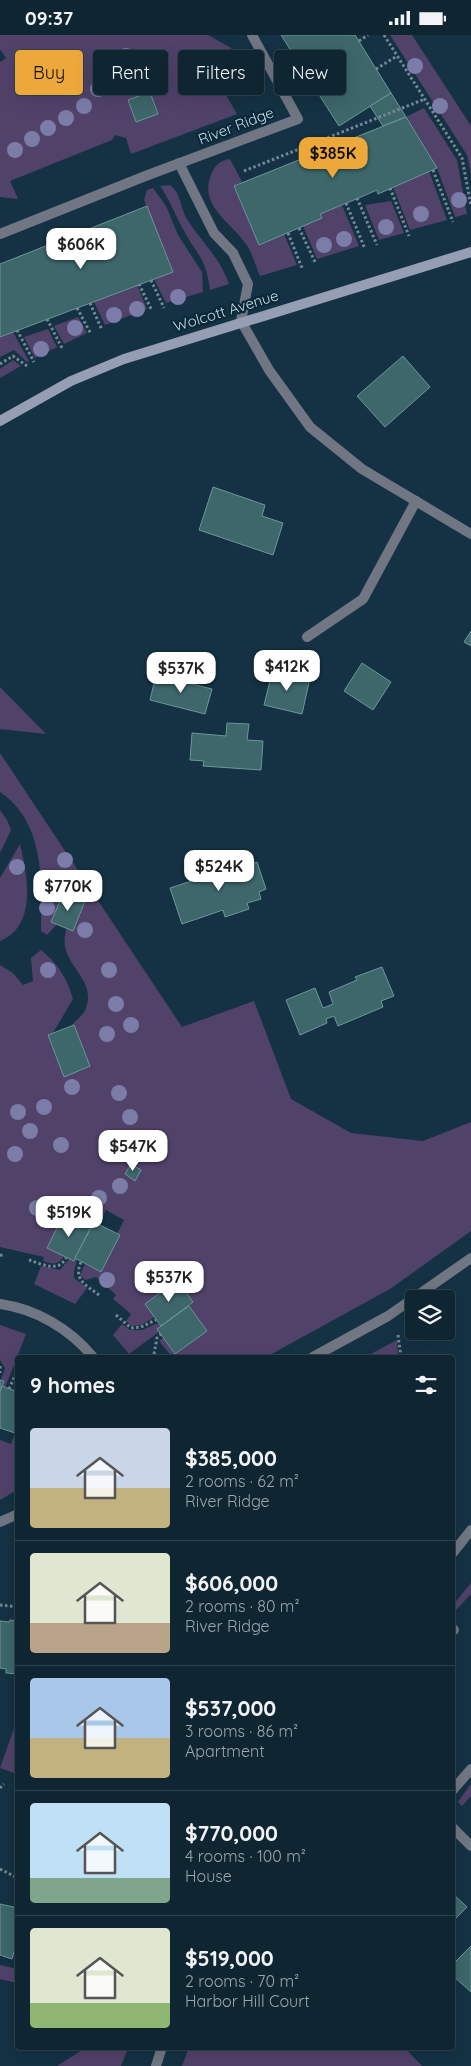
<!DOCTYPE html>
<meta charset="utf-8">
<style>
body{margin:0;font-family:Quicksand,sans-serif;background:#1d323e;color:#f1f3f6;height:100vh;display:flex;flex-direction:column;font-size:19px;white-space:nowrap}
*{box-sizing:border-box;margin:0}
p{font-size:16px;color:#9ba5ac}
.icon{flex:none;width:28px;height:28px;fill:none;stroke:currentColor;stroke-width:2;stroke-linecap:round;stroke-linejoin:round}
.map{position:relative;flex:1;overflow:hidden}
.side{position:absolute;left:15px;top:1320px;width:440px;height:695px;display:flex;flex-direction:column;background:#0f2632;border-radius:5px;box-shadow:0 5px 20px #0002,0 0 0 1px #2f434d}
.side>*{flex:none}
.banner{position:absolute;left:15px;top:15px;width:441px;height:45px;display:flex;gap:10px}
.controls{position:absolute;left:405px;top:1255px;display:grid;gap:10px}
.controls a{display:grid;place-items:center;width:50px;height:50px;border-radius:5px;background:#0f2632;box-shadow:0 5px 20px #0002,0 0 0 1px #2f434d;font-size:25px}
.price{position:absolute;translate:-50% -42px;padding:0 11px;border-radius:10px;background:#fff;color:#222;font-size:16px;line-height:32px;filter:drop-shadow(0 1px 2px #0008)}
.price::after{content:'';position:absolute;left:50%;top:30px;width:15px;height:11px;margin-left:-8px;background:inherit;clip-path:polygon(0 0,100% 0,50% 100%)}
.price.current{background:#eda83c;color:#111}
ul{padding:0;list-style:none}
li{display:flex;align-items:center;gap:15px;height:125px;padding:0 15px}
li+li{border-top:1px solid #2f434d}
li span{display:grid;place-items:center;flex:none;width:140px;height:100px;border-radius:5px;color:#555}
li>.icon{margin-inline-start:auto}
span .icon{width:60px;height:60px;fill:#fffc;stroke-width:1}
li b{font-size:21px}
h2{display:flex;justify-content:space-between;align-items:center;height:60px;padding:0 15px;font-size:21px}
.pill{padding:0 18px;border-radius:5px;background:#0f2632;box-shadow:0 5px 20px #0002,0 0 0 1px #2f434d;font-size:18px;line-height:45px}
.pill.current{background:#eda83c;color:#111}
.status{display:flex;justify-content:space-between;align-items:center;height:35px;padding:0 25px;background:#0f2632;direction:ltr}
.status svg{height:14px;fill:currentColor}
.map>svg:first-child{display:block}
</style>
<div class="status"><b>09:37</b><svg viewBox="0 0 49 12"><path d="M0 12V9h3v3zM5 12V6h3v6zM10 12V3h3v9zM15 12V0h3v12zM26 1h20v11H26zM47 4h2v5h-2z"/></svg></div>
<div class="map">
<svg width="471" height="2031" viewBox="0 0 471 2031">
<rect width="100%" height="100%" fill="#143243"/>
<g fill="#51426a" fill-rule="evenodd">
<path d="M 0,0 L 208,0 L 231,13 L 233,17 L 209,31 L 237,79 L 131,119 L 126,103 L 115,100 L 112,105 L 10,146 L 18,164 L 0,162 L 0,27 L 6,23 L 0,14 ZM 150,57 L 158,78 L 136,87 L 128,65 Z"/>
<path d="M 390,0 L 412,0 L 471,91 L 471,139 L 467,120 Z"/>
<path d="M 424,73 L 457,125 L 467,179 L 455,182 L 437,133 L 406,82 Z"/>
<path d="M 230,124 L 242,147 L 234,151 L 259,210 L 284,199 L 297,230 L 260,241 C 256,232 253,221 248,212 C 234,189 198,172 211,140 C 215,130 219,126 230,124 Z"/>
<path d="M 429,136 L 447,185 L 410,195 L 393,152 Z"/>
<path d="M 169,150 C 181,156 180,173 187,184 C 202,208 219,221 229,249 L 210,255 C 206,223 198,221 184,196 C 175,180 170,165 160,151 Z"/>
<path d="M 153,153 L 166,171 L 178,200 L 202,237 L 203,257 L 166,268 L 154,244 L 173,236 L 144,165 L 147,155 Z"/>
<path d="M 391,166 L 404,198 L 379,205 L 365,170 Z"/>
<path d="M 342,170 L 359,211 L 317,224 L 303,191 L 322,183 L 320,179 Z"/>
<path d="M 137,250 L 147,274 L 105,290 L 94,267 Z"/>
<path d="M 78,282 L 87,298 L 64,309 L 54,291 Z"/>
<path d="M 48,294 L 57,312 L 35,323 L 24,302 Z"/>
<path d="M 13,297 L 29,326 L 27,327 L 14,315 L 0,322 L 0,302 Z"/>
<path d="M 13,325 L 21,331 L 0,343 L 0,334 Z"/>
<path d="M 0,652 L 46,699 L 0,694 Z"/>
<path d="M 0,718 L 182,992 L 254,966 L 291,1064 L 351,1098 L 423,1106 L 471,1087 L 471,1196 L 390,1254 L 266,1322 L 172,1322 L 159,1306 L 163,1303 L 175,1319 L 207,1295 L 189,1271 L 193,1267 L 177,1245 L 145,1269 L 155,1282 L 141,1290 L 132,1291 L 126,1286 L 131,1279 L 113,1264 L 116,1260 L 96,1242 L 85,1245 L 80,1240 L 85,1229 L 101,1237 L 120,1200 L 117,1199 L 124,1185 L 106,1175 L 99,1189 L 94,1187 L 91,1192 L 85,1189 L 93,1172 L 72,1162 L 48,1213 L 64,1221 C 58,1231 52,1229 43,1226 L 44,1222 L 0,1212 L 0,930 L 13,938 L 23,950 L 33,946 L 31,923 L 41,915 C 58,929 67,943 73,964 L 53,998 L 48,1000 L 64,1041 L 90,1031 L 74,990 L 71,991 C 75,986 84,980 86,973 C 98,941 54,928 67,893 L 73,896 L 85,866 L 64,857 L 51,887 L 57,889 L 47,900 L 41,896 C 42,847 45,787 0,757 Z"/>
<path d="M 0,775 L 7,785 L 11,795 L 0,818 Z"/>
<path d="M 20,809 C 27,840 38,890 0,906 L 0,843 Z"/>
<path d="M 75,1223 L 77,1225 L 74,1236 L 74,1243 L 87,1253 L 75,1269 L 34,1249 L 41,1231 L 60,1235 L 69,1224 L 73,1226 Z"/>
<path d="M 158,1288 L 161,1291 L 157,1294 L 159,1297 L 129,1319 L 113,1300 L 122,1289 L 130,1295 L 142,1295 Z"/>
<path d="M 0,1290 L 26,1299 L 5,1353 L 2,1351 L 4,1346 L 1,1345 L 5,1333 L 0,1325 Z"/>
<path d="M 397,1305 L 398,1322 L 365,1322 Z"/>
<path d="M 17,1392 L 17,1455 L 0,1465 L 0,1405 L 11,1409 Z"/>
<path d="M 471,1548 L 471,1559 L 456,1575 L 453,1570 Z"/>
<path d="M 17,1685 L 17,1739 L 0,1733 Z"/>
<path d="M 471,1749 L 471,1761 L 462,1771 L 458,1767 Z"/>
<path d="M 0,1930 L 17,1934 L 17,1948 L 0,1944 Z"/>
<path d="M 189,2012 L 405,2013 L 422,2031 L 182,2031 Z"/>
<path d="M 81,2013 L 81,2012 L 128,2013 L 121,2031 L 57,2031 L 82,2015 Z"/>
</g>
<g fill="#3d676b" stroke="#6c979b">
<path d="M 281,0 L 355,0 L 391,58 L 339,91 Z"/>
<path d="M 150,57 L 158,79 L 136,87 L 128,65 Z"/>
<path d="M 391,58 L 406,82 L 383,91 L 370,71 Z"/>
<path d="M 406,82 L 437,133 L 378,159 L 377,155 L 361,162 L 320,179 L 322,183 L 259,210 L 234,151 Z"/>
<path d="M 147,171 L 173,237 L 0,302 L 0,229 Z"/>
<path d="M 403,321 L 430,352 L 385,392 L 357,361 Z"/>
<path d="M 213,452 L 265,470 L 262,481 L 283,488 L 273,520 L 199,495 Z"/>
<path d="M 471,596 L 471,611 L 464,607 Z"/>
<path d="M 362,628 L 391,647 L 373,675 L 344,656 Z"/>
<path d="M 273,634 L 310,643 L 302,679 L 264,670 Z"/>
<path d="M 156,640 L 212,654 L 205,679 L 150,665 Z"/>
<path d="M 227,688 L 249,689 L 247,705 L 263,706 L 261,735 L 203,731 L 204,726 L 190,725 L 192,698 L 226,701 Z"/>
<path d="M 248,826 L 249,830 L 257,827 L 266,854 L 259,857 L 261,864 L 247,868 L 249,874 L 225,882 L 223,875 L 182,889 L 170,853 L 207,841 L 206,837 Z"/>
<path d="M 64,857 L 85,866 L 73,896 L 51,887 Z"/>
<path d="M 382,932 L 394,961 L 381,966 L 383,972 L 338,991 L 334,981 L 326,984 L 327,988 L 300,1000 L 286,965 L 315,953 L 323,973 L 333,969 L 329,957 L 357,945 L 355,942 Z"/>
<path d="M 74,990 L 90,1031 L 64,1042 L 48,1000 Z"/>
<path d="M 131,1129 L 141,1135 L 135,1146 L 125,1139 Z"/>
<path d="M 64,1179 L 91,1192 L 74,1226 L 47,1213 Z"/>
<path d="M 94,1187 L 120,1200 L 101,1237 L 75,1223 Z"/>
<path d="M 177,1245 L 193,1267 L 161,1291 L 145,1269 Z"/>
<path d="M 189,1271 L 207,1296 L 175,1319 L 157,1294 Z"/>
<path d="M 0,1345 L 4,1346 L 0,1357 Z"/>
<path d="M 2,1351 L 18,1357 L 18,1392 L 15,1398 L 0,1393 L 0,1357 Z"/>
<path d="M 10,1585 L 18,1586 L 18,1639 L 6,1638 L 6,1634 L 0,1633 L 0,1586 L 9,1587 Z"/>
<path d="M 452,1858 L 467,1872 L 452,1887 Z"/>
<path d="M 0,1869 L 18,1873 L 18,1902 L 12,1924 L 0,1920 Z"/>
<path d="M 471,1911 L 471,1957 L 452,1940 L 452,1930 Z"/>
</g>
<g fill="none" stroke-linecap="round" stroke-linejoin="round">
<g stroke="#728996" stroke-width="3" stroke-dasharray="2.5 2.5" stroke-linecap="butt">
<path d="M 384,0 L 462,123 L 471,171"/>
<path d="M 359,6 L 368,0"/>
<path d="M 376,34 L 397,21"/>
<path d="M 433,135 L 453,187"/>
<path d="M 244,136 L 425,64"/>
<path d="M 390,153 L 409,201"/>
<path d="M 357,163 L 377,210"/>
<path d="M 346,168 L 365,214"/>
<path d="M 299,193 L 316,229"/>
<path d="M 288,198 L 302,233"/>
<path d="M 151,245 L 164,273"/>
<path d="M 139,249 L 152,276"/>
<path d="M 90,268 L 102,295"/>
<path d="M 77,273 L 91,299"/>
<path d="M 47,284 L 62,313"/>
<path d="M 17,295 L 34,327"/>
<path d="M 0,329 L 13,321 L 27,331"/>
<path d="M 0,1220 L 5,1221"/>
<path d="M 29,1225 C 42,1229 58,1238 66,1223"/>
<path d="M 81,1227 C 73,1245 86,1250 99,1260"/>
<path d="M 116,1280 L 131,1293 L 141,1292 L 156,1285"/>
<path d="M 398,1300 L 401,1322"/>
<path d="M 154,1319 L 157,1303 L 161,1299"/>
<path d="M 0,1331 L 0,1338"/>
<path d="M 9,1354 L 18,1334"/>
<path d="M 0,1570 L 18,1572"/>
<path d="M 0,1753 L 4,1749"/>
<path d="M 0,1834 L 18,1843"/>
</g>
<g stroke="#707683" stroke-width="10">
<path d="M 307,602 L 363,564 L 416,466"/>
<path d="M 452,1593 L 454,1595"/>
<path d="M 452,1756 L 471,1734"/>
</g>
<g stroke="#707683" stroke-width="10">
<path d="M 179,128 L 214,198 L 233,218 L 248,249 L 241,286 L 269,335 L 310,392 L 362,434 L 471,499"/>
<path d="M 0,199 L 148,140 L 298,84 L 252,0"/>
<path d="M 0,1269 C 36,1274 70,1294 93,1322"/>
<path d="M 313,1322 L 388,1281 L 471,1223"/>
<path d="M 0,1487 L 18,1479"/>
<path d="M 452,1792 L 471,1811"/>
</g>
<g stroke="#707683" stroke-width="10">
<path d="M 452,1519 L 471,1495"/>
<path d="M 156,2031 L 162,2012"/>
</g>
<path stroke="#959eb2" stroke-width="10" d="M 0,386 L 71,346 L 124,324 L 471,217"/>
</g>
<g fill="#7b7ca8">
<circle cx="126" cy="21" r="8"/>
<circle cx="415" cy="31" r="8"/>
<circle cx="113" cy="36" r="8"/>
<circle cx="98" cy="54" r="8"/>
<circle cx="84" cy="71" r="8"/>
<circle cx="440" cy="71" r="8"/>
<circle cx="66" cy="83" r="8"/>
<circle cx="48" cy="93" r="8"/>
<circle cx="32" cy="104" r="8"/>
<circle cx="15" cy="115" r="8"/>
<circle cx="459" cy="165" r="8"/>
<circle cx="421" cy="179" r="8"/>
<circle cx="386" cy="192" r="8"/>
<circle cx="344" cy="204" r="8"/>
<circle cx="324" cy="210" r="8"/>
<circle cx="178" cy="262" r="8"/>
<circle cx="137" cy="274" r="8"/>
<circle cx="114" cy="280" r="8"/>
<circle cx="75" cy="293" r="8"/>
<circle cx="41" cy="314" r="8"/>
<circle cx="65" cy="825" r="8"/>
<circle cx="17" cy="832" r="8"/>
<circle cx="47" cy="873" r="8"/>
<circle cx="85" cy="895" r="8"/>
<circle cx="48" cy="935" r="8"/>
<circle cx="109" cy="935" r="8"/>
<circle cx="116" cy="969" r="8"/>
<circle cx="131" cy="990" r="8"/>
<circle cx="107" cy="999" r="8"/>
<circle cx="72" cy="1052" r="8"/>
<circle cx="119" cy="1058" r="8"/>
<circle cx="44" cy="1072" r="8"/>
<circle cx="18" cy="1077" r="8"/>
<circle cx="130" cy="1082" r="8"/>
<circle cx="30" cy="1096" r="8"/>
<circle cx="154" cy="1105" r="8"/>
<circle cx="61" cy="1110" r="8"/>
<circle cx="15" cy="1119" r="8"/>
<circle cx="131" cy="1119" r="8"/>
<circle cx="120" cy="1151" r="8"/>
<circle cx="99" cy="1163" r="8"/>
<circle cx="37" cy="1173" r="8"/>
<circle cx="107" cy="1245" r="8"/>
</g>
<g text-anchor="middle" stroke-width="4.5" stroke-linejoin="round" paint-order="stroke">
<g font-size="15" fill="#c9d9e4" stroke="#092838">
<text transform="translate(236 91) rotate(-21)" y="5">River Ridge</text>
<text transform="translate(226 276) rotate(-17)" y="5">Wolcott Avenue</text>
</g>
</g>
</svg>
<div class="controls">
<a><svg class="icon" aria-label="layers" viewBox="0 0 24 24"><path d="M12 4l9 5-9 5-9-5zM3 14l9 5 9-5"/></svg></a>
</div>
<b class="price current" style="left:333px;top:144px">$385K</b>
<b class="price" style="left:81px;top:235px">$606K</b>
<b class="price" style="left:287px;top:657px">$412K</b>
<b class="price" style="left:181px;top:659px">$537K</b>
<b class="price" style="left:219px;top:857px">$524K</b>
<b class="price" style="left:68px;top:877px">$770K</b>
<b class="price" style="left:133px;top:1137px">$547K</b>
<b class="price" style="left:69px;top:1203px">$519K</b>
<b class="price" style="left:169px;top:1268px">$537K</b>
<div class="banner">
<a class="pill current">Buy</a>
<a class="pill">Rent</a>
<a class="pill">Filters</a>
<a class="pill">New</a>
</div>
<section class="side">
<h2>9 homes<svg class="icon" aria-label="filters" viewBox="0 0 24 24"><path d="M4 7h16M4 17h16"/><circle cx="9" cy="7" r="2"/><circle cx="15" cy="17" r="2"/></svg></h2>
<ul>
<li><span style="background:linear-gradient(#c9d6e8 60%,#c2b280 0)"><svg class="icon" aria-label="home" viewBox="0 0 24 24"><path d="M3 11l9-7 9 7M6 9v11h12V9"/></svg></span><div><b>$385,000</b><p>2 rooms · 62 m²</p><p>River Ridge</p></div></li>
<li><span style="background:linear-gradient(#dfe7d0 70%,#b9a48a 0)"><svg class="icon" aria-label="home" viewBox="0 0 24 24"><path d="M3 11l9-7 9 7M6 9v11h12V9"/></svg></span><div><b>$606,000</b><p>2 rooms · 80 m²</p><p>River Ridge</p></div></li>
<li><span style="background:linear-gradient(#a9c7e8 60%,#c2b280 0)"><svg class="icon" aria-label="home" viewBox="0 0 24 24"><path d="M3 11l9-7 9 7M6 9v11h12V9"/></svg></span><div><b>$537,000</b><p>3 rooms · 86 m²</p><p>Apartment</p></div></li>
<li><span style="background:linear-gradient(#bfe0f5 75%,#7fa58c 0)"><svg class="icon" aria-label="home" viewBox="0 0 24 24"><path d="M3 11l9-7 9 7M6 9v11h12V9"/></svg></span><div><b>$770,000</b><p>4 rooms · 100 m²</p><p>House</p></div></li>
<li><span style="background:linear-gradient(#dfe7d0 75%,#8fb573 0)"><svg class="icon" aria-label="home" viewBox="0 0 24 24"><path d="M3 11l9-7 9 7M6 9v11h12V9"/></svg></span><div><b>$519,000</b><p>2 rooms · 70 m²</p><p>Harbor Hill Court</p></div></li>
</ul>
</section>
</div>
